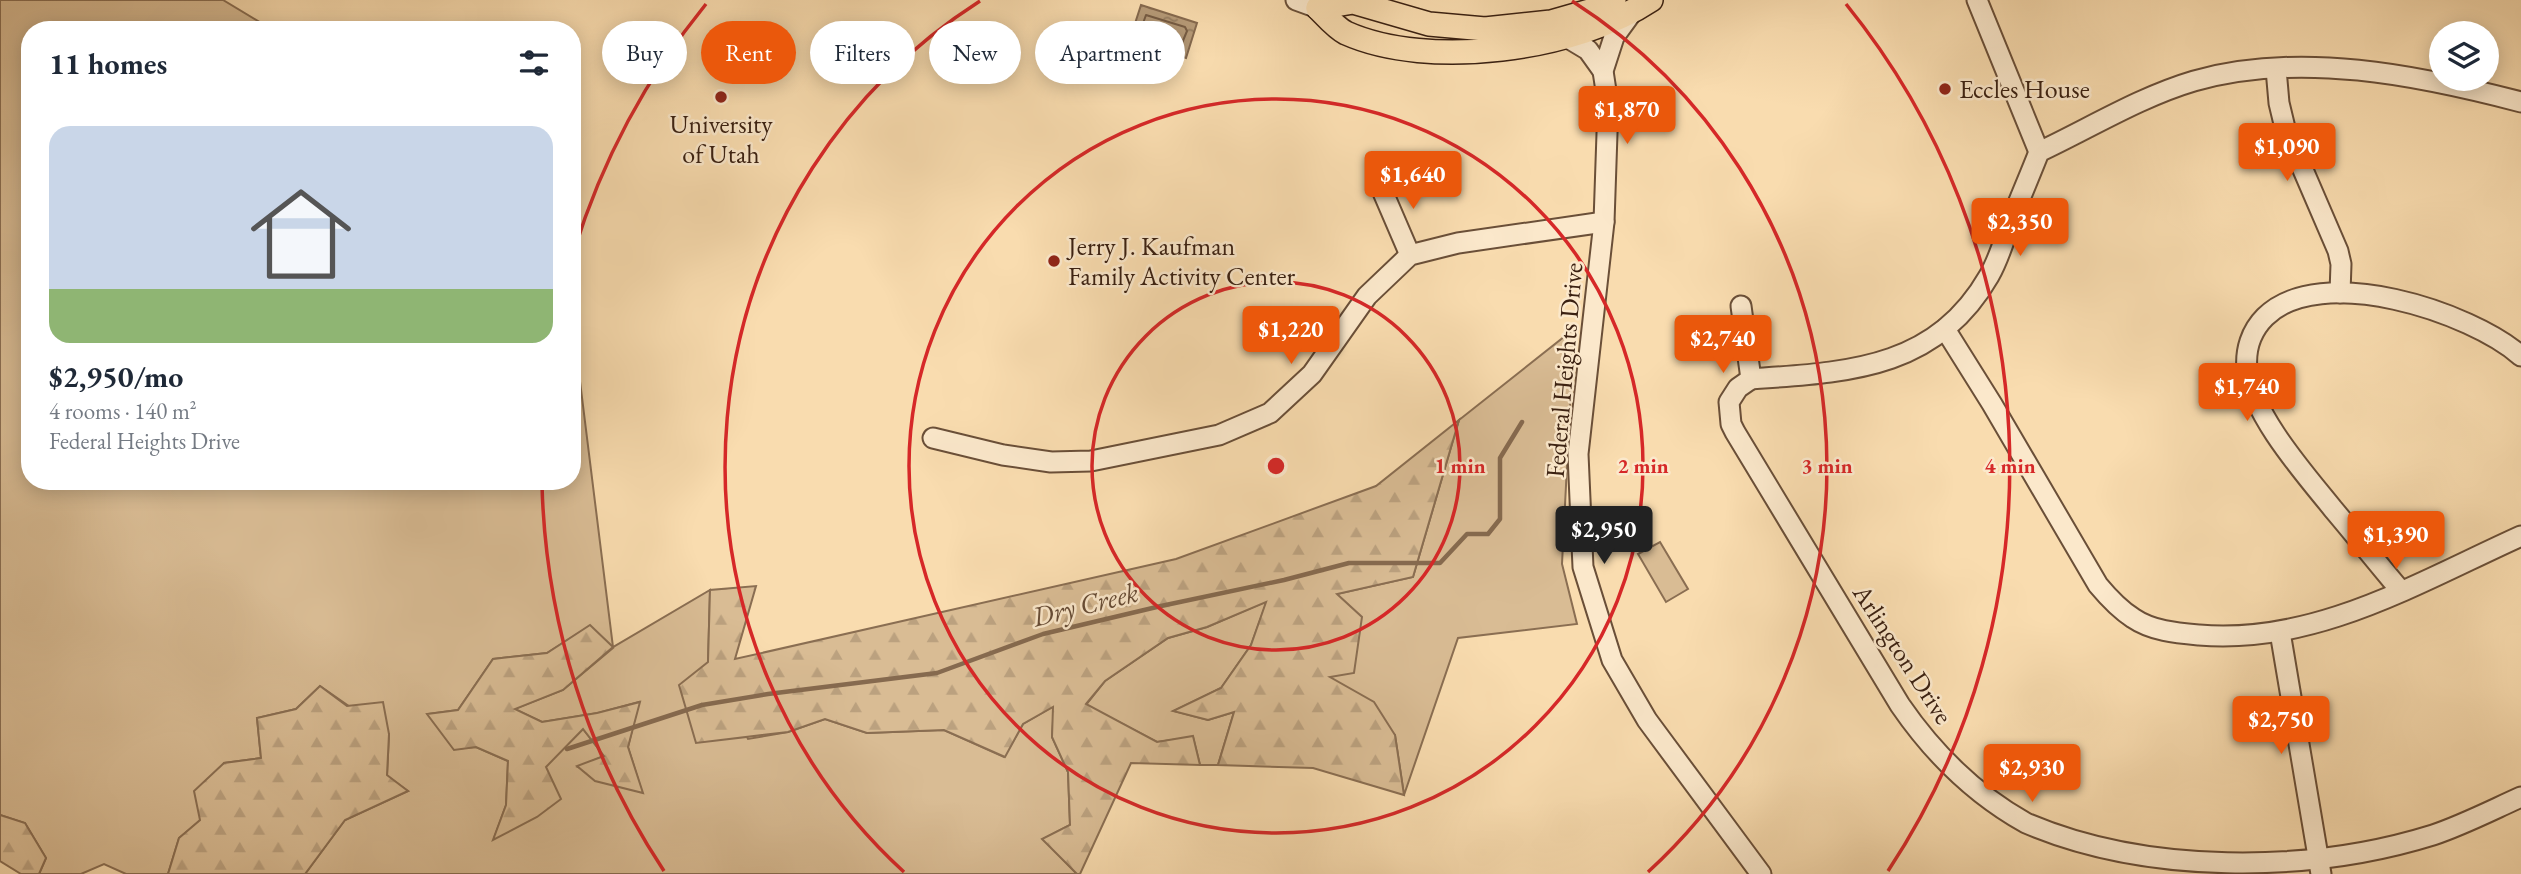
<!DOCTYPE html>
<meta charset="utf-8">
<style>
body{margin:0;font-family:"EB Garamond",serif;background:#f6f6f7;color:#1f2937;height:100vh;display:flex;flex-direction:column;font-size:26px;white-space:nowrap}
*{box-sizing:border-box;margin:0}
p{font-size:23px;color:#747a83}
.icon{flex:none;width:38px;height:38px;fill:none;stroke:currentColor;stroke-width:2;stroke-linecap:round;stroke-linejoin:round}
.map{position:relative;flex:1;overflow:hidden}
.sheet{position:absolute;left:21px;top:21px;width:560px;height:469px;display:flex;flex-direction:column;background:#fff;border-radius:28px;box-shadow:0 4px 18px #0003}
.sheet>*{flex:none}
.banner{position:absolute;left:602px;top:21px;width:665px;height:63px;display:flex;gap:14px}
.buttons{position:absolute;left:2429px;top:21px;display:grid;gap:14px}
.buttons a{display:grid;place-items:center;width:70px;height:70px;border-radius:50%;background:#fff;box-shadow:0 4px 18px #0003;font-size:35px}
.price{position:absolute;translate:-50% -60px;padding:0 16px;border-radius:7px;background:#ea580c;color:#fff;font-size:23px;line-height:46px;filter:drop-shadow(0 2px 4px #0008)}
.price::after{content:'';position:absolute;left:50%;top:42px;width:21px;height:16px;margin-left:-10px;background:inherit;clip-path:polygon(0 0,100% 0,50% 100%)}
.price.active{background:#222;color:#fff}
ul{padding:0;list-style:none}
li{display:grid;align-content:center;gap:14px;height:371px;padding:0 28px}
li+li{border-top:2px solid #e0e1e3}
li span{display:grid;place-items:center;height:217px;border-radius:21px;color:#555}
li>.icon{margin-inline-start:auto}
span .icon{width:126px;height:126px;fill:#fffc;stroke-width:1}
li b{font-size:30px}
h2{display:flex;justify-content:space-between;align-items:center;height:84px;padding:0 28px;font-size:30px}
.pill{padding:0 24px;border-radius:32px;background:#fff;box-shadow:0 4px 18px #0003;font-size:24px;line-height:63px}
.pill.active{background:#ea580c;color:#fff}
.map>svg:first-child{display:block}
</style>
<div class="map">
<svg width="2521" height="874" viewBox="0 0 2521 874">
<defs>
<pattern id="forest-firs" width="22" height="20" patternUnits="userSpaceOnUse" patternTransform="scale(1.75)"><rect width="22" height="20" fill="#d9bc94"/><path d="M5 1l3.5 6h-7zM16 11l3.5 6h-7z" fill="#bba17f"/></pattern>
<pattern id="water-ripples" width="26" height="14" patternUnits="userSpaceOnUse" patternTransform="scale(1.75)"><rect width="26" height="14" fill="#b89c79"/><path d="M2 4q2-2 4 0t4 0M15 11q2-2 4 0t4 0" fill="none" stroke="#977f62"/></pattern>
</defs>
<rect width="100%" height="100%" fill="#f9dcaf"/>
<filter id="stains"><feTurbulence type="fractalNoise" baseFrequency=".00286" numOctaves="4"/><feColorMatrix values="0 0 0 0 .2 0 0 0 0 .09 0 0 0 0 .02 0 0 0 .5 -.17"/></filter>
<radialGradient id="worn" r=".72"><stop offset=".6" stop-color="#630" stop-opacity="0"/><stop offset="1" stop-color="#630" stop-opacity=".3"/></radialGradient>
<g fill="#d9bc94" stroke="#8a6e52" stroke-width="2" fill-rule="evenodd">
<path d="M 0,0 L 223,0 L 273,30 L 30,30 L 30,481 L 572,481 L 572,317 L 613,647 L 710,590 L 708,662 L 748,739 L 788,732 L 825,719 L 867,733 L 944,730 L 1004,757 L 1023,724 L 1054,706 L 1052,737 L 1068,772 L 1070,825 L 1043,839 L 1077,874 L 305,874 L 345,820 L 408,791 L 387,776 L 389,734 L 320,686 L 296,709 L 257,718 L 261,758 L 224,763 L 201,820 L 179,838 L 168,874 L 126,874 L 104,864 L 81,874 L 39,874 L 46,858 L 25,823 L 0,815 ZM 590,626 L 613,648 L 563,690 L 514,709 L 542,722 L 598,713 L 639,702 L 628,747 L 642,792 L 578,767 L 604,756 L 583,729 L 545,767 L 494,838 L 506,805 L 508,761 L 476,747 L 454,749 L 428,714 L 458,710 L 493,659 L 547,653 Z"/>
<path d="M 1574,329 L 1562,564 L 1577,624 L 1458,638 L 1404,795 L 1395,735 L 1329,676 L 1337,594 L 1413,577 L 1459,420 Z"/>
<path d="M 1660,542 L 1688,589 L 1666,602 L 1638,554 Z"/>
<path d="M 1267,601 L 1251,645 L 1221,688 L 1174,711 L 1208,720 L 1234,712 L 1218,765 L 1200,765 L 1193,737 L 1157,742 L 1086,705 L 1105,681 L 1168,638 L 1207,627 Z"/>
</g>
<g fill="url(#forest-firs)" stroke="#8a6e52" stroke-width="2">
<path d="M 1459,420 L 1413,577 L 1337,594 L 1362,617 L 1354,673 L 1330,677 L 1374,702 L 1395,735 L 1404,795 L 1313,768 L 1218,765 L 1234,712 L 1208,720 L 1173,711 L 1221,688 L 1251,645 L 1266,602 L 1207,627 L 1168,638 L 1105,681 L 1086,704 L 1157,742 L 1193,736 L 1200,765 L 1131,763 L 1080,874 L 1077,874 L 1042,839 L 1070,825 L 1068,772 L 1052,737 L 1053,707 L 1023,724 L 1005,757 L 944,730 L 867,733 L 825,719 L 788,732 L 696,743 L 679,685 L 708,662 L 710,590 L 756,586 L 735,659 L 1176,559 L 1376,486 Z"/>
<path d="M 590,625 L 613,647 L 563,690 L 515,709 L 542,722 L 597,713 L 640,702 L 628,747 L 643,793 L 595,781 L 577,766 L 604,756 L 583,729 L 546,767 L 561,799 L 537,817 L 493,840 L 506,805 L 508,761 L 476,747 L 454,750 L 427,714 L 458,710 L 493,659 L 547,653 Z"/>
<path d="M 320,686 L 347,706 L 383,702 L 389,734 L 387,775 L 408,791 L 345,820 L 305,874 L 168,874 L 179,838 L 200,820 L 194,791 L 224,763 L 261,758 L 257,718 L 296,709 Z"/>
<path d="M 0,815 L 25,823 L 46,858 L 39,874 L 21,874 L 0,861 Z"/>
</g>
<path fill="url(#water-ripples)" stroke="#866a4f" stroke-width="2" d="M 1141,5 L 1197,23 L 1186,58 L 1152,47 L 1150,53 L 1161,72 C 1138,79 1123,74 1109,54 L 1128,45 Z"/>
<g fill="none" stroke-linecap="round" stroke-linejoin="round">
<path stroke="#795e45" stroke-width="2" d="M 1146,15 L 1185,27 L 1187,31 L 1180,48 L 1155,40 L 1148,42 L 1144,53 L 1148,67 C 1139,71 1126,67 1122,57 L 1134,48 Z"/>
<path stroke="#866a4f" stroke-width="4.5" d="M 567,749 L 702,705 L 768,694 L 937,673 L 1043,634 L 1161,606 L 1284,580 L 1349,563 L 1440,563 L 1467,534 L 1488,534 L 1500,519 L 1500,458 L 1522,422"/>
<g stroke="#6a4f38" stroke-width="23">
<g id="minor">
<path d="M 1296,0 L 1318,8"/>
<path d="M 1977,0 L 2039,152"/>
<path d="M 1633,11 L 1614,37 L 1603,71 L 1608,104 L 1604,222 L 1578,454 L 1583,567 L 1612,660 L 1647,720 L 1761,874"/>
<path d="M 1568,38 L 1588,50 L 1603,71"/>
<path d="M 2276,69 L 2279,103 L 2285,128 L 2338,251 L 2341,264 L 2340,293"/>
<path d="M 1379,183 L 1410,255"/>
<path d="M 1741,306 L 1751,379"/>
<path d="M 1945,329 L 1992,404 L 2098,585 C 2108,597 2119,609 2133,618 C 2152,631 2176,633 2199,635 C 2315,645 2419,582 2521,536"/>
<path d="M 1751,379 L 1738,388 L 1729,402 L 1731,424 L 1735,432 L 1900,705 C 1933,753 1974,794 2026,823 C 2145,874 2308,874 2433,835 C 2463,825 2492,810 2521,797"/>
<path d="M 1751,379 C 1847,372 1935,370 1989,276 C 1999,259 2004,240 2011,221 C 2020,198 2030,175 2039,152 C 2090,128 2140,97 2194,81 C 2299,51 2418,75 2521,102"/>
<path d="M 933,438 L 1003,455 L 1051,462 L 1091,461 L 1219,435 L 1270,413 L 1312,374 L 1367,296 L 1410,255 L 1458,243 L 1604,222"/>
<path d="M 2401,591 C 2378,564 2356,536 2333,509 C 2305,474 2253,416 2247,370 C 2245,350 2251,331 2265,317 C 2320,262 2471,312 2521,356"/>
<path d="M 2280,632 L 2321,874"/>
</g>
</g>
<g stroke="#3a2011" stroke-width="26">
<g id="major">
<path d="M 1318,8 C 1326,16 1336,28 1346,33 C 1429,70 1576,50 1651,0"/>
<path d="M 1318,8 L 1353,2 L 1429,24 L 1485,29 L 1551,22 L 1593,10 L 1614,0"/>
</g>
</g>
<use href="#minor" stroke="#fbe8cb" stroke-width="19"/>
<use href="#major" stroke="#f9dcaf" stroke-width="23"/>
</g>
<g fill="none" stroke="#d62828" stroke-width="3.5">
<circle cx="1276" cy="466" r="184"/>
<circle cx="1276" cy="466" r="367"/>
<path d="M904 872A551 551 0 0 1 980 1M1572 1A551 551 0 0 1 1648 872"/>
<path d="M664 871A734 734 0 0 1 542 485M574 251A734 734 0 0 1 706 4M1846 4A734 734 0 0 1 1888 871"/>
</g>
<g fill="#8f2418" stroke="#fbe8cb" stroke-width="2.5">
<circle cx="1945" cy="89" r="7"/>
<circle cx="721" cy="97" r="7"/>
<circle cx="1054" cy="261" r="7"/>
</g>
<g text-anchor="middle" stroke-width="5" stroke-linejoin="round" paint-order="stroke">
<g font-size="26" fill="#3a2011" stroke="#fbe8cb" text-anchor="start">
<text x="1959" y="98">Eccles House</text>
<text x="721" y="133" text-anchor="middle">University<tspan x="721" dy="30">of Utah</tspan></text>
<text x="1068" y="255">Jerry J. Kaufman<tspan x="1068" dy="30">Family Activity Center</tspan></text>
</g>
<g font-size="26" fill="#3a2011" stroke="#fbe8cb">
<text transform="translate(1564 370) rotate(-85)" y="9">Federal Heights Drive</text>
<text transform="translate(1903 654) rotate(57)" y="9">Arlington Drive</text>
</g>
<g font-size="28" font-style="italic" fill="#664b35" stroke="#fbe8cb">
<text transform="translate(1085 604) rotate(-14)" y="10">Dry Creek</text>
</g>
</g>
<circle cx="1276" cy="466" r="10" fill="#d62828" stroke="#fbe8cb" stroke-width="3.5"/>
<g font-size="21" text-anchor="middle" font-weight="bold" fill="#d62828" stroke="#fbe8cb" stroke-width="5" stroke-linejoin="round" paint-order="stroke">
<text x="1460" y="473">1 min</text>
<text x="1643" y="473">2 min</text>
<text x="1827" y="473">3 min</text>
<text x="2010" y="473">4 min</text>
</g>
<rect width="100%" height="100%" filter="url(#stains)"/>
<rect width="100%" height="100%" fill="url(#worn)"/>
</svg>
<div class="buttons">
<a><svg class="icon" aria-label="layers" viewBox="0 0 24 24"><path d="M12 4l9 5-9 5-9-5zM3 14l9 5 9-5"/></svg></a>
</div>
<b class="price" style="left:1627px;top:146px">$1,870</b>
<b class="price" style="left:2287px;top:183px">$1,090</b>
<b class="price" style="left:1413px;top:211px">$1,640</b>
<b class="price" style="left:2020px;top:258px">$2,350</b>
<b class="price" style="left:1291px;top:366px">$1,220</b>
<b class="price" style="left:1723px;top:375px">$2,740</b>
<b class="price" style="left:2247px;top:423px">$1,740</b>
<b class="price active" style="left:1604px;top:566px">$2,950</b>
<b class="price" style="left:2396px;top:571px">$1,390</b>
<b class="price" style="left:2281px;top:756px">$2,750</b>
<b class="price" style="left:2032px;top:804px">$2,930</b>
<div class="banner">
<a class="pill">Buy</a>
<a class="pill active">Rent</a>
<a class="pill">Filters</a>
<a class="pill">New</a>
<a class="pill">Apartment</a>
</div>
<section class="sheet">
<h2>11 homes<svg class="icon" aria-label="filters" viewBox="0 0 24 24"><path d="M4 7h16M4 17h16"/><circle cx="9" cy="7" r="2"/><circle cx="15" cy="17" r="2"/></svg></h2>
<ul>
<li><span style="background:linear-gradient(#c9d6e8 75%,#8fb573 0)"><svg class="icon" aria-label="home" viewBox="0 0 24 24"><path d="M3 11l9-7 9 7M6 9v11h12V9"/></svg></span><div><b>$2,950/mo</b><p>4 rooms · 140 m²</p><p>Federal Heights Drive</p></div></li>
</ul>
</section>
</div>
